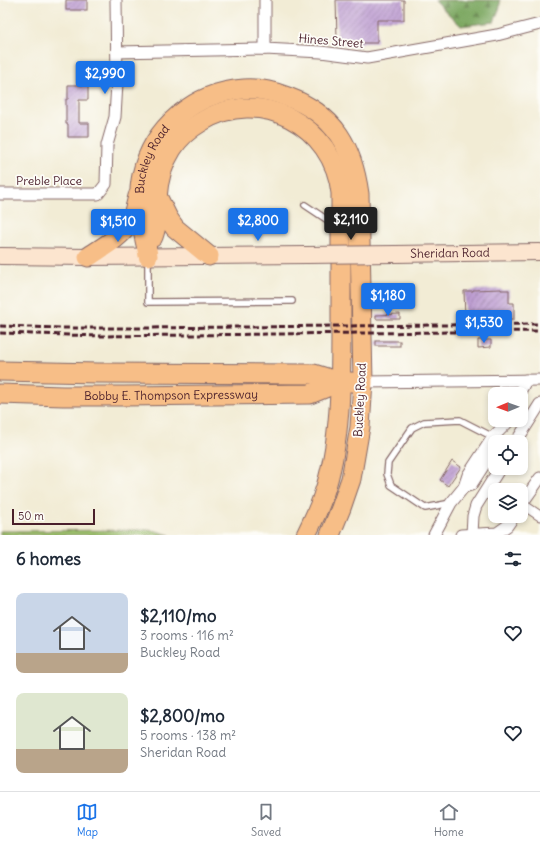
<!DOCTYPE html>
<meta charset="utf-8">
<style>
body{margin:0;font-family:Delius,sans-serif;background:#f6f6f7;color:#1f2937;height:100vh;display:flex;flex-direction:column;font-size:15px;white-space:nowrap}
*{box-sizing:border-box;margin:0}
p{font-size:13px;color:#747a83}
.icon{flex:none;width:22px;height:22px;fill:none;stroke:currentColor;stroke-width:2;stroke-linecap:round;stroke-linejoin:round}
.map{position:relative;height:535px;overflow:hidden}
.sheet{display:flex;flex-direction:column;background:#fff;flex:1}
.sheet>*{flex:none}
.needle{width:26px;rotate:269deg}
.controls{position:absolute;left:488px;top:387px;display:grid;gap:8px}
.controls a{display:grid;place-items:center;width:40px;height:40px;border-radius:8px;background:#fff;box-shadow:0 2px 6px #0003;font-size:20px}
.scale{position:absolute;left:12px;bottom:10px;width:83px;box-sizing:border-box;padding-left:4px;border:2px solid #4a1f2b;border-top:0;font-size:11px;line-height:14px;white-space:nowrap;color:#4a1f2b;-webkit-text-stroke:3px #fdfcf7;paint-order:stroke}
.price{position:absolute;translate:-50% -34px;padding:0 9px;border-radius:4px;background:#1a73e8;color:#fff;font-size:13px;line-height:26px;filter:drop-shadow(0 1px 2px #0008)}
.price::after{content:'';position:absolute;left:50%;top:24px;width:12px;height:9px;margin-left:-6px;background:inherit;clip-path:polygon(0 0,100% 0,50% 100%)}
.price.selected{background:#222;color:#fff}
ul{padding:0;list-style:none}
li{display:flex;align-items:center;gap:12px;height:100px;padding:0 16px}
li span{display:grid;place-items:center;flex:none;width:112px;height:80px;border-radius:8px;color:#555}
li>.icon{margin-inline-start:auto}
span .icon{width:48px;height:48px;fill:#fffc;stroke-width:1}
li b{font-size:17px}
h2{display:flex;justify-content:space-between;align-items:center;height:48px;padding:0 16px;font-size:17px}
.dock{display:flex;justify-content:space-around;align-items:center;height:56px;border-top:1px solid #e0e1e3;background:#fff;font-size:11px;color:#747a83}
.dock a{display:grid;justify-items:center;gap:2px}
.dock .selected{color:#1a73e8}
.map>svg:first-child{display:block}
</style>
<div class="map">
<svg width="540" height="535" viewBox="0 0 540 535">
<defs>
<pattern id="forest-firs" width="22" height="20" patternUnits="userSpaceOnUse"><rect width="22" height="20" fill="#7ca760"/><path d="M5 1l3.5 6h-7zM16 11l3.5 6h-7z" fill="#68874f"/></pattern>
<pattern id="building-hatch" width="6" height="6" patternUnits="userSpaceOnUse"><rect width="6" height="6" fill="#be9ed2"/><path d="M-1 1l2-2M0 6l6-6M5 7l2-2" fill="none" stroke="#9c80ab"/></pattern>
</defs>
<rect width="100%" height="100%" fill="#fdfcf7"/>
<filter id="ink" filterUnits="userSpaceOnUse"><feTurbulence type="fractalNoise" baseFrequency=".025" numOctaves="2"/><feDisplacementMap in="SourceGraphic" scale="8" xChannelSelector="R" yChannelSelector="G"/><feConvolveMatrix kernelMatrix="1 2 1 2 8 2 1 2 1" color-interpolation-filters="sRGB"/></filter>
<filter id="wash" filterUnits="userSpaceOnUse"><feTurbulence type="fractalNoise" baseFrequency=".012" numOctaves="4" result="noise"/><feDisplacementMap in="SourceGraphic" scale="16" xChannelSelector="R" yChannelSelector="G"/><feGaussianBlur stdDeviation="0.9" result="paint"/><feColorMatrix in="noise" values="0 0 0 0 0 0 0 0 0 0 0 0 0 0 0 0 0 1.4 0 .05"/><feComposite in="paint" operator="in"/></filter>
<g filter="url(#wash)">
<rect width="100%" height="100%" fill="#f2ecd5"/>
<path fill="url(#forest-firs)" stroke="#636346" d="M 434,0 L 500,0 L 500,7 L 494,22 L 461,26 Z"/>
<path fill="#9bc16c" stroke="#72704c" d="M 147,530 L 156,531 L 170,535 L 0,535 L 0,531 Z"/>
<g id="blocks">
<g fill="url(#building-hatch)">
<rect x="66" y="0" width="21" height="10"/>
<path d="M 336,0 L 404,0 L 404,20 L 377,20 L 377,43 L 342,43 L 342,39 L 337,39 Z"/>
<path d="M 68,85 L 88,85 L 88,100 L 79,100 L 79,123 L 89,123 L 89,137 L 68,137 L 68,124 L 66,124 L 66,99 L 68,99 Z"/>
<path d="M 501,289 L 501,290 L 509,290 L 509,303 L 514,303 L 514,319 L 493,319 L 493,317 L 465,317 L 464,291 L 473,291 L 473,290 Z"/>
<path d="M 400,314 L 400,319 L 376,319 L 376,315 Z"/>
<path d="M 478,340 L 491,340 L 491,347 L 478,348 Z"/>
<rect x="376" y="341" width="24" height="5"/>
<path d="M 452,461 L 461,467 L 448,486 L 440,480 Z"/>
</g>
</g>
</g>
<g filter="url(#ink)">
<use href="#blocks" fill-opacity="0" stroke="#856766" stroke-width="1"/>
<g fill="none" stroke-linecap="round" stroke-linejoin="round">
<g stroke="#856766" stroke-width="8">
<g id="service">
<path d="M 305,205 L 338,227"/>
<path d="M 148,258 L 148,302 L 292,301"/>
<path d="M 451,503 L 425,508 L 391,485 L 387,474 L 388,463 L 412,428 L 424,422 L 460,420 L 499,440 L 508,442"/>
</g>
</g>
<g stroke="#856766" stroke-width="11">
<path id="pedestrian" d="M 522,504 L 540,516"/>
</g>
<g stroke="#856766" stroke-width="13">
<g id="minor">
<path d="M 265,0 L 265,49"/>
<path d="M 117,52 L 265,49 L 321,52 L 367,58 L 497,35 L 540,24"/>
<path d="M 0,194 L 98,194 L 106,184 L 107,145 L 115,117 L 117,83 L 116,0"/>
<path d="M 363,382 L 540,380"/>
<path d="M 519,394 L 526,380"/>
<path d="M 516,442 L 540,404"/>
<path d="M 464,487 L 471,485 L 495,448"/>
<path d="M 521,505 L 540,478"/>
<path d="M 472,534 L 473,516 L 476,506 L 500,468"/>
<path d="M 434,535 L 451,503 L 464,487 L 468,475 L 493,437 L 509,421"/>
<path d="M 461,535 L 497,533 L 507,526 L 514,516"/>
</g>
</g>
<g stroke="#856766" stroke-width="18">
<g id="secondary">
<path id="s1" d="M 395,254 L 540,252"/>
<path d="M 0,256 L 88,257 L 307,255"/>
</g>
</g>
<g stroke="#856766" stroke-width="21">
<g id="trunk">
<path d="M 158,198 L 168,218 L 175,228 L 209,256"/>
<path d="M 153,237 C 154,233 156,229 156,225 C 158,216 156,207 157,198 C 158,181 163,163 172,149 C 179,138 189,129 201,122 C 259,85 334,125 341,193 C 341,234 341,276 341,318 C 341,374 342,442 323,496 C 319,509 312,522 306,535"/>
<path id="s2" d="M 148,256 C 147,247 144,238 143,229 C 143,223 144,217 143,211 C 143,204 141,197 140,190 C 140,185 141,180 142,175 C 153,127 195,92 244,89 C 258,88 275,92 288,97 C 307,104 327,117 339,135 C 351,153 356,172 359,194 L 363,382 L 360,427 L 351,479 L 341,508 L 330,535"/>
<path d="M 88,257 C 101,248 122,237 129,223 C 134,215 136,205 138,196"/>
<path d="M 0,371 L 98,373 L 314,374 L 340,382 L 352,382"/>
<path id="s3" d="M 0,394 L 63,396 L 123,396 L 310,394 L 340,382"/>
</g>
</g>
<use href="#service" stroke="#fff" stroke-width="5.5"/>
<use href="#pedestrian" stroke="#fff" stroke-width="9"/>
<use href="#minor" stroke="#fff" stroke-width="11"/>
<use href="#secondary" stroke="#fce5cf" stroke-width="16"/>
<use href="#trunk" stroke="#f7be87" stroke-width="19"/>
<g stroke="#4a1f2b" stroke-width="3" stroke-dasharray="6 3" stroke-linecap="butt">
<path d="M 0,326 L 60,328 L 141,328 L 540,324"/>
<path d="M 0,333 L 101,336 L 540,331"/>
</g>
<g stroke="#856766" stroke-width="18" stroke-linecap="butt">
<path id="secondary-bridge" d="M 307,255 L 395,254"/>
</g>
<use href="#secondary-bridge" stroke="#fce5cf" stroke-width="16"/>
</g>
</g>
<g text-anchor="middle" stroke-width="3.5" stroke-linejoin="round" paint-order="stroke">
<g font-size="12" fill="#4a1f2b" stroke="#fdfcf7">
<text transform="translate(331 41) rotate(5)" y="4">Hines Street</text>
<text dy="4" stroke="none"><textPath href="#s2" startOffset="100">Buckley Road</textPath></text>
<text x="49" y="185">Preble Place</text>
<text dy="4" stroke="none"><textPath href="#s1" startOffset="55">Sheridan Road</textPath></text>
<text dy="4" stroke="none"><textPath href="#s3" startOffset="171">Bobby E. Thompson Expressway</textPath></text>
<text transform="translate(360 400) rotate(-87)" y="4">Buckley Road</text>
</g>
</g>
</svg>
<div class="controls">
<a><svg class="needle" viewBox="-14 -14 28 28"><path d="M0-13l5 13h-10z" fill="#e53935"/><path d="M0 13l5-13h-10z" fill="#747a83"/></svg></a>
<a><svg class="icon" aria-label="locate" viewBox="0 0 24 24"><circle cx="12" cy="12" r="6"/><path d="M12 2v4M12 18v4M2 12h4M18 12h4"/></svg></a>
<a><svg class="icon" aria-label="layers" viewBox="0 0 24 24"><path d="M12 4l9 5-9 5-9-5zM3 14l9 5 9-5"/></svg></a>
</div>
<div class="scale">50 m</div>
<b class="price" style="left:105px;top:95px">$2,990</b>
<b class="price selected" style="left:351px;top:241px">$2,110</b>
<b class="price" style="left:258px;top:242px">$2,800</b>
<b class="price" style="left:118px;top:243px">$1,510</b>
<b class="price" style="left:388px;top:317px">$1,180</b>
<b class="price" style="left:484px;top:344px">$1,530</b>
</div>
<section class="sheet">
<h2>6 homes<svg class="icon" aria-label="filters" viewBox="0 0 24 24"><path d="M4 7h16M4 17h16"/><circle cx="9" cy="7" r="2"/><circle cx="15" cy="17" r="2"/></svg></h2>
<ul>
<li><span style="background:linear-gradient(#c9d6e8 75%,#b9a48a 0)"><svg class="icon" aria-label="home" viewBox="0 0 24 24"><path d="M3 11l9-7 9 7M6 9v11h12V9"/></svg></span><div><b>$2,110/mo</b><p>3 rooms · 116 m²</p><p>Buckley Road</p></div><svg class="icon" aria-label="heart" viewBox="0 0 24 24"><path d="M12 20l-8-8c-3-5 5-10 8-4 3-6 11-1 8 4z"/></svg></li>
<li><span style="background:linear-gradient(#dfe7d0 70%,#b9a48a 0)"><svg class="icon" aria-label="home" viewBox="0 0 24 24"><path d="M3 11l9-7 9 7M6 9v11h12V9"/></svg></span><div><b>$2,800/mo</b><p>5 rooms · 138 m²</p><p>Sheridan Road</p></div><svg class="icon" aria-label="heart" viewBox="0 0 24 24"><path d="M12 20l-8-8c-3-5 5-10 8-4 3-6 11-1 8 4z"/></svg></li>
</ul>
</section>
<nav class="dock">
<a class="selected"><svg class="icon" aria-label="map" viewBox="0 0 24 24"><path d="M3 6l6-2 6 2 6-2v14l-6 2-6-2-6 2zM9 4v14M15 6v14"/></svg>Map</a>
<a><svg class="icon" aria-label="saved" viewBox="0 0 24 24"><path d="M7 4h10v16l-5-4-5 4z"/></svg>Saved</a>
<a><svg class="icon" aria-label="home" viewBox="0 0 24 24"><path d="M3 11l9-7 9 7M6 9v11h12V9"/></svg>Home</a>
</nav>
